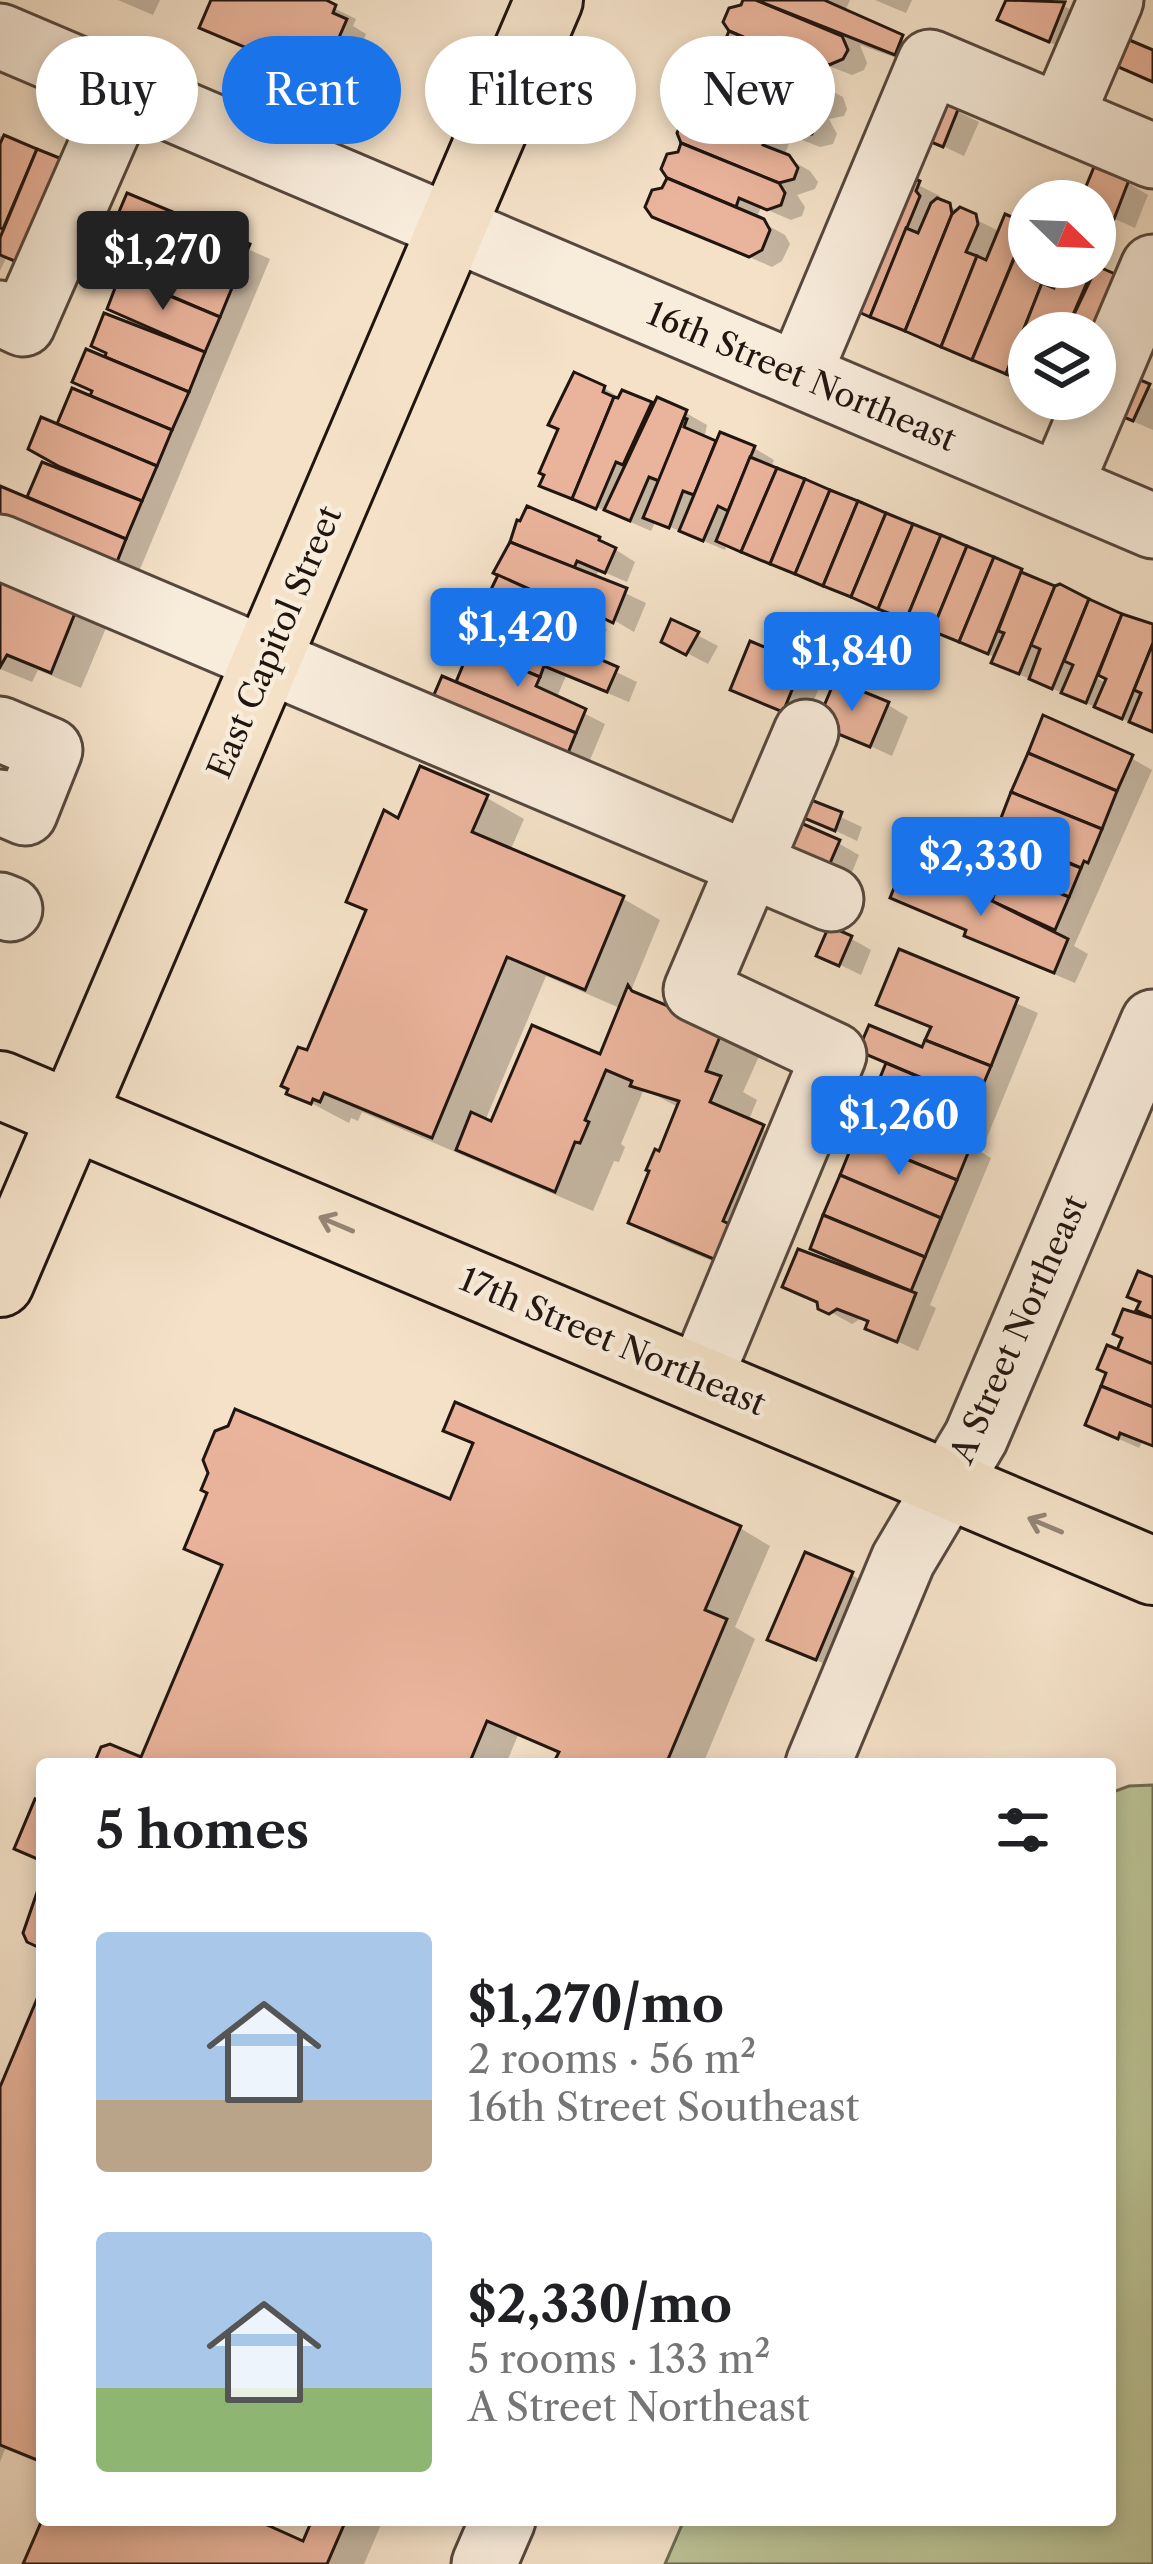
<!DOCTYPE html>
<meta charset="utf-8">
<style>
body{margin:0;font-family:"Libre Caslon Text",serif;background:#f6f6f6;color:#202124;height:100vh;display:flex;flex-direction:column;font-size:45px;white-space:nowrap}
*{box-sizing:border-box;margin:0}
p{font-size:39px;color:#757577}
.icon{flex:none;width:66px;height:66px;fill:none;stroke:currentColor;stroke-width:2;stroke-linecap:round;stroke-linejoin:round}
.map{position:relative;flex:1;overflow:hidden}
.side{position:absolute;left:36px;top:1758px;width:1080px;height:768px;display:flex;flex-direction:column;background:#fff;border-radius:12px;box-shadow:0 6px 18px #0003}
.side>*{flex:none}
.top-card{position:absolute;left:36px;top:36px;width:1083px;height:108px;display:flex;gap:24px}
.needle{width:78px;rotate:113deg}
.fabs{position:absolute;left:1008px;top:180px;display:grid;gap:24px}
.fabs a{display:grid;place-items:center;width:108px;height:108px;border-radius:50%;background:#fff;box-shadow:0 6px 18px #0003;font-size:60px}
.price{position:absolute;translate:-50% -102px;padding:0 27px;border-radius:12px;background:#1a73e8;color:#fff;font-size:39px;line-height:78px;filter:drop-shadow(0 3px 6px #0008)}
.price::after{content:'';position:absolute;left:50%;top:72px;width:36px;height:27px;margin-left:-18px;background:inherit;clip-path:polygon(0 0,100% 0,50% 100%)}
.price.active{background:#222;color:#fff}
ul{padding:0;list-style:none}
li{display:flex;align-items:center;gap:36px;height:300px;padding:0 60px}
li span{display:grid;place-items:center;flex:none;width:336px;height:240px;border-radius:12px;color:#555}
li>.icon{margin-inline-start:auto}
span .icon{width:144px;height:144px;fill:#fffc;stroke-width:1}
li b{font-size:51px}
h2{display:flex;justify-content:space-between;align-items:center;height:144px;padding:0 60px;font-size:51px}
.chip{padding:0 42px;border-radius:54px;background:#fff;box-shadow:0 6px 18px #0003;font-size:42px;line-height:108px}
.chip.active{background:#1a73e8;color:#fff}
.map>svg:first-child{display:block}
</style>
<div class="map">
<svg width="1153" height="2564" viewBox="0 0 1153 2564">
<rect width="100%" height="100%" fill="#f4e1c8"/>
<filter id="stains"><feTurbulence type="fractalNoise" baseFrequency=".00167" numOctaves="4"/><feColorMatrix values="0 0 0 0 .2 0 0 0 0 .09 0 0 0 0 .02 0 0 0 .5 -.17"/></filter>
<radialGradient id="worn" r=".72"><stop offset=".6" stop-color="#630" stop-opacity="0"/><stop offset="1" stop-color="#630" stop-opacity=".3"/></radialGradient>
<path fill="#bbc396" stroke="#6e6c53" stroke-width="3" d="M 1153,1785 L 1153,2564 L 665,2564 L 684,2520 L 1110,2520 L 1110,1793 L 1129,1786 Z"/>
<g fill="#0003" fill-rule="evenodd">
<path d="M 118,0 L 160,0 L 153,15 Z"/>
<path d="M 214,0 L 318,0 L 356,19 L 353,26 L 366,34 L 346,82 L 332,76 L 329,82 L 203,26 Z"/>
<path d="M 747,0 L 850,0 L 844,13 L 923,50 L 916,65 L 860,45 L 867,63 L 864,70 L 852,75 L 821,63 L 814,82 L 843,97 L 847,109 L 844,116 L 829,119 L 837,134 L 833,144 L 820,147 L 792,136 L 784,156 L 810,171 L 818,182 L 815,189 L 797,195 L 805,207 L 802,216 L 791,220 L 761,207 L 756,219 L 785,235 L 790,244 L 782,261 L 772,267 L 654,215 Z"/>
<path d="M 875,0 L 912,0 L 906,13 Z"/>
<path d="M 1009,0 L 1052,0 L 1085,17 L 1070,52 L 1001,19 Z"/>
<path d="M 926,96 L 979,122 L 964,156 L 911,131 Z"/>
<path d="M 0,136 L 71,166 L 7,256 L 0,271 Z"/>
<path d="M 892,172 L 940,196 L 938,201 L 1001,232 L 1007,218 L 1029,228 L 1029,267 L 1094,267 L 1103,272 L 1115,372 L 1153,389 L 1153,430 L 1123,417 L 1095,333 L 1029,333 L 1029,384 L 858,312 Z"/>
<path d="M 1128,183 L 1148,195 L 1135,228 L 1095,210 L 1095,201 L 1084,201 Z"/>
<path d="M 129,197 L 270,259 L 135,581 L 28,501 L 43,466 L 60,474 L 64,465 L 59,427 L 92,400 L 144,280 L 139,238 L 117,225 Z"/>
<path d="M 604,388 L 622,399 L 624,394 L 654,407 L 686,413 L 707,425 L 704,439 L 718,445 L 754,448 L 774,460 L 771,468 L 1153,627 L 1153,732 L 1016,673 L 995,661 L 997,658 L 727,544 L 725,550 L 656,521 L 651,531 L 543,484 ZM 1086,665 L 1109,678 L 1109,685 L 1083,670 Z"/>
<path d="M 599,539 L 635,562 L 627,582 L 599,570 L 595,579 L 646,603 L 634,632 L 583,602 L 578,614 L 607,629 L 597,652 L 566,639 L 564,647 L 637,682 L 629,702 L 566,676 L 556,699 L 605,724 L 583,777 L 457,686 L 484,612 Z"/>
<path d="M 0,578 L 106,628 L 81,688 L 38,670 L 32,682 L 0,669 Z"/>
<path d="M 697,635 L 718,646 L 708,664 L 685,652 Z"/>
<path d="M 752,645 L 823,678 L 805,722 L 733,688 Z"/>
<path d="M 888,705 L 908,717 L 892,756 L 820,723 Z"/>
<path d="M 1131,758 L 1152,770 L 1074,946 L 1088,954 L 1075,983 L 988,946 L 969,932 L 894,897 L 993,905 L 998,894 L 939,866 L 1016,854 L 1021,842 Z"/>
<path d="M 487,798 L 524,819 L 510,851 L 622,898 L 660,920 L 630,993 L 760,1054 L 743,1092 L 757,1100 L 748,1122 L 800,1149 L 767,1284 L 669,1243 L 631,1221 L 680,1108 L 644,1089 L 621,1144 L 625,1147 L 619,1162 L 614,1161 L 593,1211 L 362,1112 L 358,1121 L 351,1118 L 349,1123 L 290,1092 L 369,912 L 349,901 L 399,822 ZM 546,976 L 622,1009 L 601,1058 L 493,1125 L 485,1121 Z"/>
<path d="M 808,802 L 862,827 L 857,841 L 803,815 Z"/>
<path d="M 838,843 L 859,855 L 846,887 L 782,856 Z"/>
<path d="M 850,938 L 871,950 L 861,975 L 820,955 Z"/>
<path d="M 901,953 L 1038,1013 L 981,1152 L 991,1158 L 930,1305 L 936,1308 L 918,1351 L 869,1328 L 871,1324 L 860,1319 L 852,1324 L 843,1319 L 785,1286 L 826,1264 L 829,1257 L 813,1248 L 889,1064 L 924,1051 L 933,1029 L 879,1004 Z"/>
<path d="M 1153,1277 L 1153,1447 L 1142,1442 L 1139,1448 L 1110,1435 L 1118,1354 Z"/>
<path d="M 446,1429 L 740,1528 L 770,1546 L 735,1627 L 755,1639 L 703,1764 L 557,1764 L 561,1754 L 518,1735 L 506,1764 L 96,1764 L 143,1761 L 224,1568 L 187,1547 L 451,1503 L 475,1446 Z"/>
<path d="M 852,1575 L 872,1587 L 837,1670 L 771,1638 Z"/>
<path d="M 42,1994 L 42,2464 L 5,2449 L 0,2462 L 0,2094 Z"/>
<path d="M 48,2520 L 249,2520 L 304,2545 L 315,2520 L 383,2520 L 364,2564 L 29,2564 Z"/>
</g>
<g fill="#eab49c" stroke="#211510" stroke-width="3">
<path d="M 211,0 L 326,0 L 336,5 L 333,13 L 347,19 L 324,72 L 310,66 L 307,73 L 199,28 Z"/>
<path d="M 743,0 L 756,0 L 842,36 L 848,50 L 843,59 L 829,65 L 800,53 L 797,60 L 729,31 L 723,22 L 729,8 L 741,5 Z"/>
<path d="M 756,0 L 824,0 L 903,35 L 895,55 Z"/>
<path d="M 1006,0 L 1065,2 L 1049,42 L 997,20 Z"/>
<path d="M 729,31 L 797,60 L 794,70 L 822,82 L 827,96 L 823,105 L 811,108 L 713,67 L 708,59 L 714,45 L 724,43 Z"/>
<path d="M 1127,39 L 1153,50 L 1153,82 L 1116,66 Z"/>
<path d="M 713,67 L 811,108 L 817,120 L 812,134 L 796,137 L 771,126 L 767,135 L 698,105 L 692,96 L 698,81 L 708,79 Z"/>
<path d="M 924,92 L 959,107 L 943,147 L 907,132 Z"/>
<path d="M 698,105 L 767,135 L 763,145 L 789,155 L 798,168 L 794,179 L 779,183 L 681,143 L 677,133 L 683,119 L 693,116 Z"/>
<path d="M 4,135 L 37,149 L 3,229 L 0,228 L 0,144 Z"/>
<path d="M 681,143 L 779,183 L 785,193 L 781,205 L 767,210 L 739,198 L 736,207 L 667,178 L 661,169 L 667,154 L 678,152 Z"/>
<path d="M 37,149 L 72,163 L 17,262 L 0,255 L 0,238 Z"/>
<path d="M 1094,167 L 1129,180 L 1114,219 L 1095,211 L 1095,201 L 1080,201 Z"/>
<path d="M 890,168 L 920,181 L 916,191 L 920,196 L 870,317 L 834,301 Z"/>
<path d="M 667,178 L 764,219 L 770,230 L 762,250 L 749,257 L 652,217 L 645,207 L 652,190 L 662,188 Z"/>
<path d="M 127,193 L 250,244 L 236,278 L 113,226 Z"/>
<path d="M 937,198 L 950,203 L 952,214 L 905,331 L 870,317 L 906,228 L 918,233 L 931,203 Z"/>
<path d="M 960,207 L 976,214 L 978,224 L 966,252 L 977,256 L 941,347 L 905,331 L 952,214 Z"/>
<path d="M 1005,214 L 1028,224 L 972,360 L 941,347 L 977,256 L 986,260 Z"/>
<path d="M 1029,223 L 1029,267 L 1042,267 L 1037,281 L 1042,283 L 1006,374 L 972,360 Z"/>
<path d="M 137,236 L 236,278 L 220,317 L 140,283 L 141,279 L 122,271 Z"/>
<path d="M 1097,266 L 1124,278 L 1095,333 L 1065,333 Z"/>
<path d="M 1063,267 L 1092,267 L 1092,271 L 1065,333 L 1029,333 L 1029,384 L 1006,374 L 1042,283 L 1054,288 Z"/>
<path d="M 120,275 L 220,317 L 205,352 L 107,309 Z"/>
<path d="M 104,313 L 205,352 L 189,392 L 105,357 L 106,353 L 91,346 Z"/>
<path d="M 86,349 L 189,392 L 172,430 L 90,396 L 92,391 L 72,382 Z"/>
<path d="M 1114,369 L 1150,384 L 1133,421 L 1098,406 Z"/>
<path d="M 574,372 L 605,386 L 603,392 L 614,397 L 572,499 L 539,486 L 544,475 L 539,473 L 558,429 L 548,425 Z"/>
<path d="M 72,388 L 172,430 L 157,466 L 57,424 Z"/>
<path d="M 622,390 L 652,402 L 623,465 L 616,462 L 596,509 L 572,499 L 614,397 L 618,398 Z"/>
<path d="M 657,397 L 687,410 L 659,481 L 649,477 L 630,521 L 604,510 Z"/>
<path d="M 41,417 L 157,466 L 142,501 L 60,467 L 28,449 Z"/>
<path d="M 684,418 L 687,419 L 684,427 L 716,441 L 694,495 L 683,491 L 669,528 L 643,518 Z"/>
<path d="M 720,432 L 755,446 L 728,511 L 718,506 L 703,541 L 679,531 Z"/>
<path d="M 750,457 L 777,468 L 741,552 L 716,541 Z"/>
<path d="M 42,462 L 142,501 L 126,539 L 27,497 Z"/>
<path d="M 777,468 L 805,479 L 770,564 L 741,552 Z"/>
<path d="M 805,479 L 830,490 L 795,574 L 770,564 Z"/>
<path d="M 0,486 L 126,539 L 113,572 L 0,524 Z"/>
<path d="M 830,490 L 858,501 L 823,586 L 795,574 Z"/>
<path d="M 858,501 L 886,513 L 851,597 L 823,586 Z"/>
<path d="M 527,506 L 600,537 L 599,540 L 616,548 L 605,573 L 577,561 L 574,568 L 510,542 L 517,520 L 520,521 Z"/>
<path d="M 886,513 L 913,524 L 878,609 L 851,597 Z"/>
<path d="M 913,524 L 941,535 L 906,620 L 878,609 Z"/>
<path d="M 941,535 L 967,546 L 932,631 L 906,620 Z"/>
<path d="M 510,542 L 627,588 L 613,623 L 589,611 L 591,606 L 562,593 L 557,603 L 493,573 Z"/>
<path d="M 967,546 L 994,557 L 959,642 L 932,631 Z"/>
<path d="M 994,557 L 1022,569 L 988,654 L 959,642 Z"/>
<path d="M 1021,572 L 1055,586 L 1019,674 L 991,663 L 1004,633 L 998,631 Z"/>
<path d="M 0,575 L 77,608 L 51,673 L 7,655 L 0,667 Z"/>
<path d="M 498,575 L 587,615 L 576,642 L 545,629 L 544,635 L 482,608 Z"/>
<path d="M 1060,584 L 1089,599 L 1052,689 L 1029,679 L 1040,649 L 1031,645 L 1055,586 Z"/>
<path d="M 1089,599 L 1122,614 L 1086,703 L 1061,693 L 1073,665 L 1064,661 Z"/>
<path d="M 473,604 L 618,667 L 607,692 L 544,666 L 540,677 L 457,642 Z"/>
<path d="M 1122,614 L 1153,624 L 1153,643 L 1122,719 L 1094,707 L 1106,679 L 1098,675 Z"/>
<path d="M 671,619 L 699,632 L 686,655 L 661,642 Z"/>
<path d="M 750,641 L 803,663 L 783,712 L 730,690 Z"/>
<path d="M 1153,643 L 1153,732 L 1129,722 L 1141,693 L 1134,690 Z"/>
<path d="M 470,648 L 540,677 L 536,686 L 586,709 L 576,733 L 456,682 Z"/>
<path d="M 442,676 L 576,733 L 562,768 L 427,711 Z"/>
<path d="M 835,680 L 889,702 L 870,747 L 816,725 Z"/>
<path d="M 1043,715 L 1133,755 L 1117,791 L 1028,753 Z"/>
<path d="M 1028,753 L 1117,791 L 1102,829 L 1011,792 Z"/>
<path d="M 420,766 L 488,795 L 472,832 L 624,896 L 585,990 L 507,957 L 432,1138 L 324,1093 L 320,1102 L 313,1099 L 311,1104 L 286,1094 L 288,1089 L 281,1086 L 298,1047 L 307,1050 L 366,910 L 346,902 L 384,810 L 398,818 Z"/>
<path d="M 1011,792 L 1102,829 L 1088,863 L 1084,861 L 1081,868 L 996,831 Z"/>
<path d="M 806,798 L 842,812 L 835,831 L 799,816 Z"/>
<path d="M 794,820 L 840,840 L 824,877 L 778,858 Z"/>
<path d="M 953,825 L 1014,850 L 1017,843 L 1081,868 L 1069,897 L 944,846 Z"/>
<path d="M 944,846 L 1069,897 L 1055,930 L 992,901 L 995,892 L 936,868 Z"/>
<path d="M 903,866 L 992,901 L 1068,939 L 1054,973 L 964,936 L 966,930 L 890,898 Z"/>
<path d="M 829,926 L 852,936 L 839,966 L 816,956 Z"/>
<path d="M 899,949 L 1018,998 L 991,1066 L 925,1040 L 931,1027 L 876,1005 Z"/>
<path d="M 628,985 L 632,991 L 723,1029 L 706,1071 L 721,1076 L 710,1102 L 764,1125 L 723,1221 L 742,1230 L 728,1265 L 628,1223 L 649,1171 L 646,1170 L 655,1149 L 659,1151 L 679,1101 L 630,1086 L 632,1081 L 606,1070 L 585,1120 L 589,1122 L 580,1143 L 575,1142 L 555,1192 L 456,1150 L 471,1112 L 491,1121 L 532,1025 L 600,1054 Z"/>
<path d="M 869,1025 L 922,1047 L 925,1040 L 991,1066 L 976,1101 L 858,1051 Z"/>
<path d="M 886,1063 L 976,1101 L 962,1136 L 871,1100 Z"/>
<path d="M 871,1100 L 962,1136 L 960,1139 L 972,1143 L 957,1180 L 855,1138 Z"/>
<path d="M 855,1138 L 957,1180 L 941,1218 L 840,1175 Z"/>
<path d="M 840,1175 L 941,1218 L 925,1257 L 823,1215 Z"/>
<path d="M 823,1215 L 925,1257 L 911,1291 L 810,1249 Z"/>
<path d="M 798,1249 L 916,1293 L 897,1342 L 865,1329 L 868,1321 L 837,1309 L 829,1314 L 818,1309 L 817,1302 L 782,1287 Z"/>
<path d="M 1138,1271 L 1153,1277 L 1153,1318 L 1136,1310 L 1140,1302 L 1127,1297 Z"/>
<path d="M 1123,1309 L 1153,1318 L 1153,1364 L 1117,1350 L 1122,1338 L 1113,1334 Z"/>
<path d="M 1107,1345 L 1153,1364 L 1153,1407 L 1101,1386 L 1106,1373 L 1097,1369 Z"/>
<path d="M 1101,1386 L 1153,1407 L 1153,1446 L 1120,1433 L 1118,1439 L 1085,1425 Z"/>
<path d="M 455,1402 L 741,1526 L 705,1610 L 727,1619 L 666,1764 L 553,1764 L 559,1752 L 487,1721 L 469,1764 L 94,1764 L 101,1747 L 110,1744 L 141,1757 L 222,1565 L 184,1549 L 207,1493 L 201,1490 L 208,1473 L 203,1460 L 215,1431 L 228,1426 L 235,1409 L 450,1499 L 473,1443 L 443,1431 Z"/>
<path d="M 805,1552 L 853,1572 L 816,1660 L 767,1640 Z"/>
<path d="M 35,1799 L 42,1802 L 42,1861 L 14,1849 Z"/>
<path d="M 42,1878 L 42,1949 L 27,1942 L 23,1933 Z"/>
<path d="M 42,1987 L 42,2462 L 0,2445 L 0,2087 Z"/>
<path d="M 42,2520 L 256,2520 L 303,2541 L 312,2520 L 346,2520 L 327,2564 L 23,2564 Z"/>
</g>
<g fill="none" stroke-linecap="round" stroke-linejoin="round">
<g stroke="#56483e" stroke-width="69">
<g id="minor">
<path d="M 0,36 L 1153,526"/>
<path d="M 1061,117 L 1111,0"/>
<path d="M 0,313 L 23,324 L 126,89"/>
<path d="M 799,374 L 930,62 L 1153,156"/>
<path d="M 1060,486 L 1153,267"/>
<path d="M 0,547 L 831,899"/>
<path d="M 0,729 L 50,750 L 25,813 L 0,802"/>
<path d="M 0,905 L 10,909"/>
<path d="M 700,1378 L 834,1055 L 696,990 L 806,732"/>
<path d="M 818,1764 L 903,1560 L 976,1437 L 1153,1022"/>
<path d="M 484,2564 L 503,2520"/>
</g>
</g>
<g stroke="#211510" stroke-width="72">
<g id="major">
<path d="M 0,1085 L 1153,1571"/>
<path d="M 0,1283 L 549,0"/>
</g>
</g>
<use href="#minor" stroke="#f8ecdb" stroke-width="63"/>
<use href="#major" stroke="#f4e1c8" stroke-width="66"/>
</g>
<defs><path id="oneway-shaft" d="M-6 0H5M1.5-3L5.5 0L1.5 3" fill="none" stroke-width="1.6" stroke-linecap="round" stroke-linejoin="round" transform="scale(3)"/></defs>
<g stroke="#958575">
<use href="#oneway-shaft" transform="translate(336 1224) rotate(-157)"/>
<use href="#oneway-shaft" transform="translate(1045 1525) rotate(-157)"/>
</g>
<g text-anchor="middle" stroke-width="9" stroke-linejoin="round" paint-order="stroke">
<g font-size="33" fill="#211510" stroke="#f8ecdb">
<text transform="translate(802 376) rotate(23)" y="12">16th Street Northeast</text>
<text transform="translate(274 642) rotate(-67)" y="12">East Capitol Street</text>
<text transform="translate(1018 1329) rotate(-66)" y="12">A Street Northeast</text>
<text transform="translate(613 1341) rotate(23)" y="12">17th Street Northeast</text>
</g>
</g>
<rect width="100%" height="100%" filter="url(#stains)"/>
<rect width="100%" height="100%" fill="url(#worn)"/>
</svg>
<div class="fabs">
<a><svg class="needle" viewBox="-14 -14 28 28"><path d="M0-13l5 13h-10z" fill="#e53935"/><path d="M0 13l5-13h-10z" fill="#757577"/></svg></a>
<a><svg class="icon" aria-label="layers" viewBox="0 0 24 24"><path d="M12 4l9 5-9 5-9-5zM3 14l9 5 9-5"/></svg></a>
</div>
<b class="price active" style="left:163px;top:313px">$1,270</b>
<b class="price" style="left:518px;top:690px">$1,420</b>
<b class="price" style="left:852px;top:714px">$1,840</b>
<b class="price" style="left:981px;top:919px">$2,330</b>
<b class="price" style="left:899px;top:1178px">$1,260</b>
<div class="top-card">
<a class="chip">Buy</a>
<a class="chip active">Rent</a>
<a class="chip">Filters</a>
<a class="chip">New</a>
</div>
<section class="side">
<h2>5 homes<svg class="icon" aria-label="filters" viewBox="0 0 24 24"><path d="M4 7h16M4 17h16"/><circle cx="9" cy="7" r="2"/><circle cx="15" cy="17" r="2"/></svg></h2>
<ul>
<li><span style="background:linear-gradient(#a9c7e8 70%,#b9a48a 0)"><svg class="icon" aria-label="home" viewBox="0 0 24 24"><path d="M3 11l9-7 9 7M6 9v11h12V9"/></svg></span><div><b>$1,270/mo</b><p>2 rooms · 56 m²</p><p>16th Street Southeast</p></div></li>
<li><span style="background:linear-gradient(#a9c7e8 65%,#8fb573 0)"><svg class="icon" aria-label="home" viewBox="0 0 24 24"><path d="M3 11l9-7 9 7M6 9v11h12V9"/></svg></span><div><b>$2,330/mo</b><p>5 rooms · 133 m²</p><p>A Street Northeast</p></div></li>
</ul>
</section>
</div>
